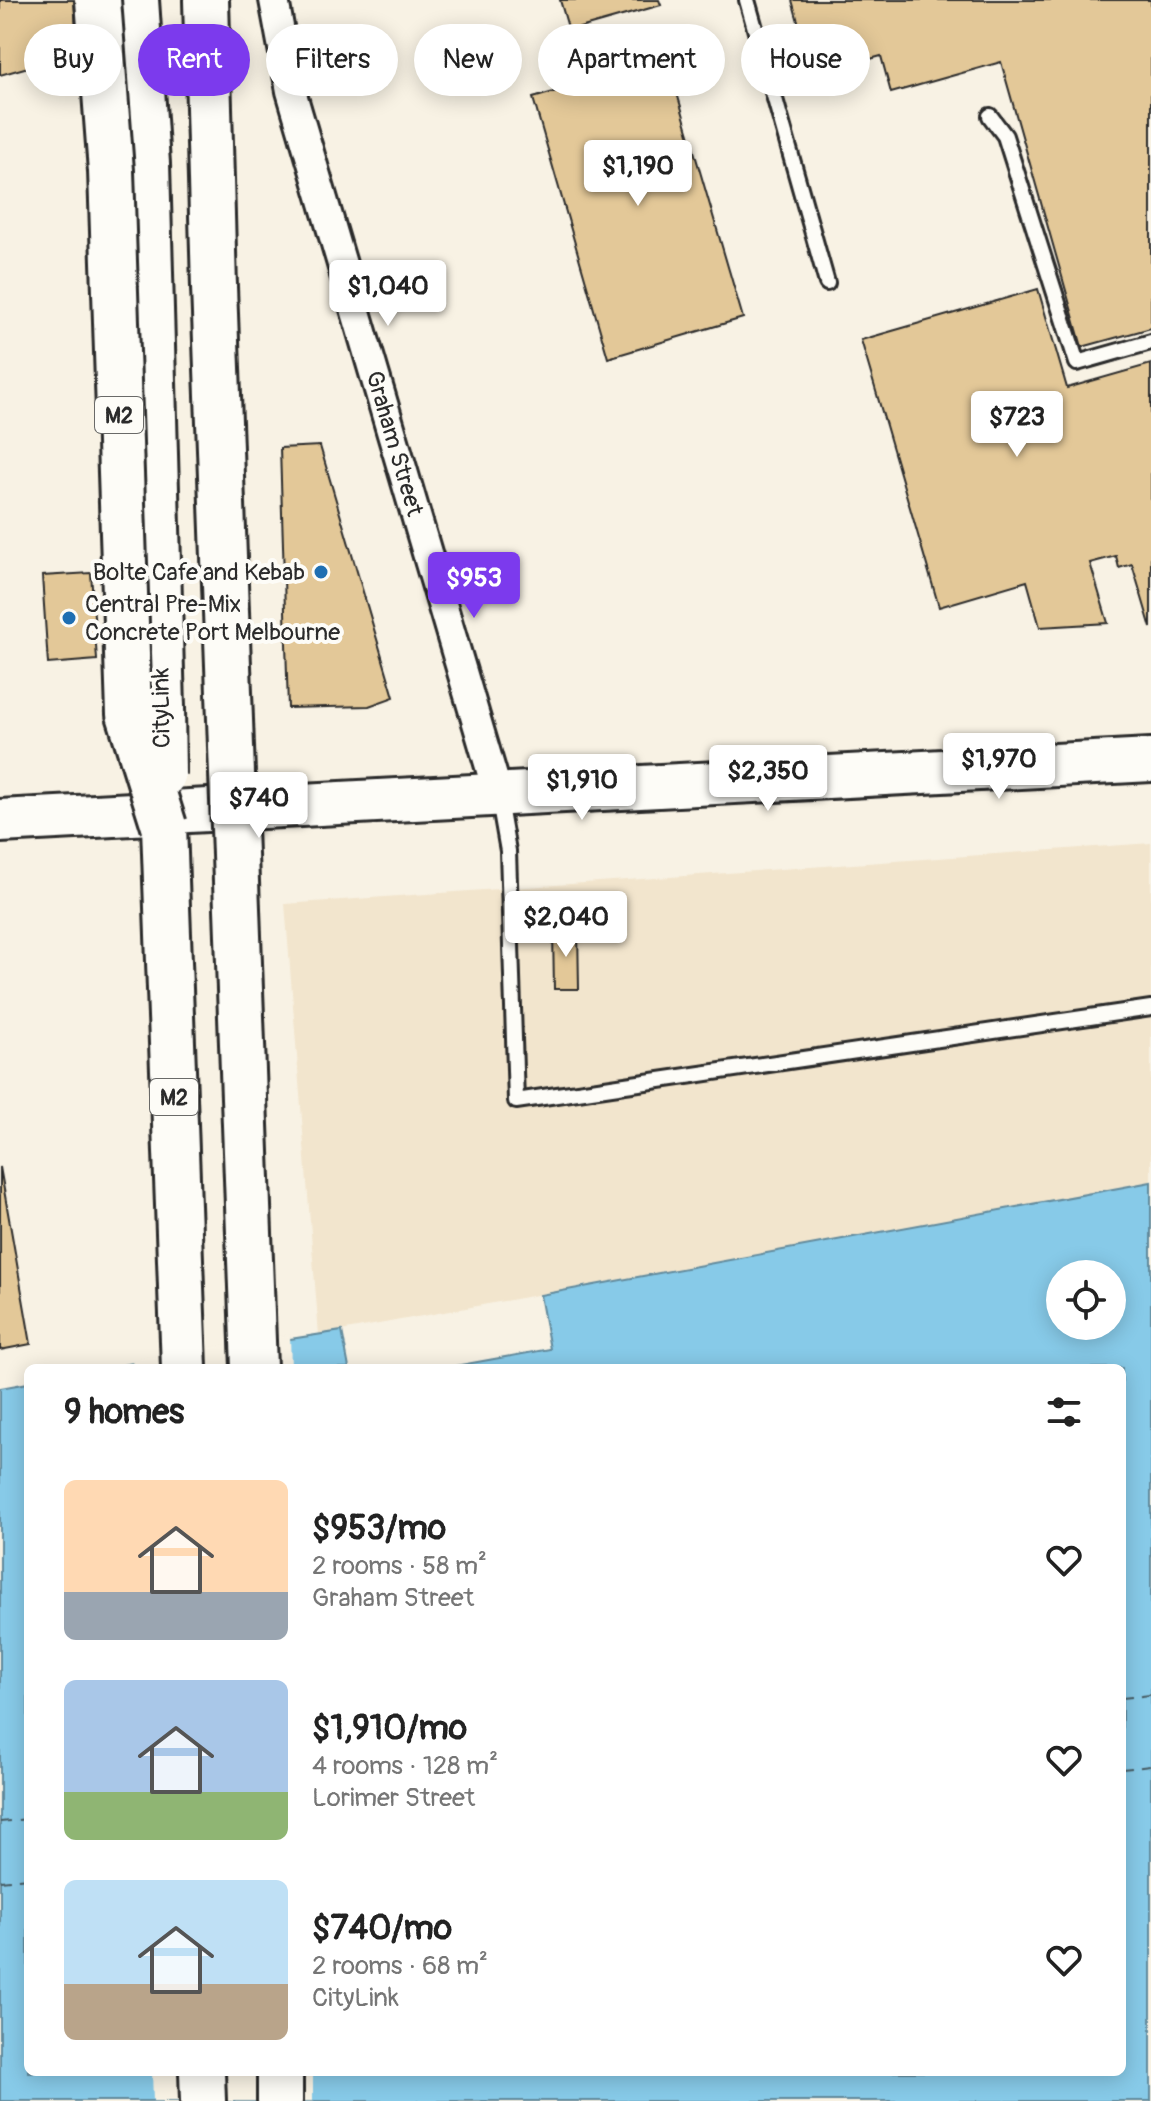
<!DOCTYPE html>
<meta charset="utf-8">
<style>
body{margin:0;font-family:Pangolin,sans-serif;background:#f6f6f6;color:#222;height:100vh;display:flex;flex-direction:column;font-size:30px;white-space:nowrap}
*{box-sizing:border-box;margin:0}
p{font-size:26px;color:#767676}
.icon{flex:none;width:44px;height:44px;fill:none;stroke:currentColor;stroke-width:2;stroke-linecap:round;stroke-linejoin:round}
.map{position:relative;flex:1;overflow:hidden}
.sheet{position:absolute;left:24px;top:1364px;width:1102px;height:712px;display:flex;flex-direction:column;background:#fff;border-radius:12px;box-shadow:0 4px 20px #0003}
.sheet>*{flex:none}
.top-card{position:absolute;left:24px;top:24px;width:1104px;height:72px;display:flex;gap:16px}
.fabs{position:absolute;left:1046px;top:1260px;display:grid;gap:16px}
.fabs a{display:grid;place-items:center;width:80px;height:80px;border-radius:50%;background:#fff;box-shadow:0 4px 20px #0003;font-size:40px}
.price{position:absolute;translate:-50% -68px;padding:0 18px;border-radius:8px;background:#fff;color:#222;font-size:26px;line-height:52px;filter:drop-shadow(0 2px 4px #0008)}
.price::after{content:'';position:absolute;left:50%;top:48px;width:24px;height:18px;margin-left:-12px;background:inherit;clip-path:polygon(0 0,100% 0,50% 100%)}
.price.selected{background:#7c3aed;color:#fff}
ul{padding:0;list-style:none}
li{display:flex;align-items:center;gap:24px;height:200px;padding:0 40px}
li span{display:grid;place-items:center;flex:none;width:224px;height:160px;border-radius:12px;color:#555}
li>.icon{margin-inline-start:auto}
span .icon{width:96px;height:96px;fill:#fffc;stroke-width:1}
li b{font-size:34px}
h2{display:flex;justify-content:space-between;align-items:center;height:96px;padding:0 40px;font-size:34px}
.pill{padding:0 28px;border-radius:36px;background:#fff;box-shadow:0 4px 20px #0003;font-size:28px;line-height:72px}
.pill.selected{background:#7c3aed;color:#fff}
.map>svg:first-child{display:block}
</style>
<div class="map">
<svg width="1151" height="2101" viewBox="0 0 1151 2101">
<rect width="100%" height="100%" fill="#f8f2e4"/>
<filter id="ink" filterUnits="userSpaceOnUse"><feTurbulence type="fractalNoise" baseFrequency=".0125" numOctaves="2"/><feDisplacementMap in="SourceGraphic" scale="16" xChannelSelector="R" yChannelSelector="G"/><feConvolveMatrix kernelMatrix="1 2 1 2 8 2 1 2 1" color-interpolation-filters="sRGB"/></filter>
<g filter="url(#ink)">
<path fill="#f2e5cd" d="M 1151,843 L 1151,1182 L 319,1335 L 285,904 Z"/>
<g fill="#87cae8" stroke="#628a9c" stroke-width="2" fill-rule="evenodd">
<path d="M 1151,1182 L 1151,2101 L 0,2101 L 0,1388 L 28,1383 L 28,2072 L 1122,2072 L 1122,1368 L 444,1368 L 550,1349 L 540,1295 ZM 1060,1274 L 1112,1274 L 1112,1326 L 1060,1326 Z"/>
<path d="M 342,1331 L 349,1368 L 108,1368 L 128,1364 Z"/>
</g>
<g fill="#f8f2e4">
<path d="M 290,1335 L 291,1368 L 133,1368 L 132,1360 Z"/>
<path d="M 152,2072 L 313,2072 L 313,2101 L 153,2101 Z"/>
</g>
<g fill="none" stroke-linecap="round" stroke-linejoin="round">
<g stroke="#475b64" stroke-width="2" stroke-dasharray="10 8" stroke-linecap="butt">
<path d="M 1122,1698 L 1151,1695"/>
<path d="M 1122,1769 L 1151,1766"/>
<path d="M 0,1822 L 28,1819"/>
<path d="M 0,1881 L 28,1878"/>
</g>
</g>
<g fill="#e3c898" stroke="#2b2b2b" stroke-width="2">
<path d="M 0,0 L 74,0 L 78,53 L 0,75 Z"/>
<path d="M 560,0 L 659,0 L 661,5 L 569,31 Z"/>
<path d="M 792,0 L 1151,0 L 1151,328 L 1082,347 L 1001,62 L 891,93 L 881,56 L 813,75 Z"/>
<path d="M 667,59 L 743,318 L 608,358 L 533,98 Z"/>
<path d="M 1038,289 L 1067,388 L 1151,364 L 1151,628 L 1132,564 L 1119,568 L 1116,556 L 1090,563 L 1108,623 L 1040,627 L 1027,581 L 939,607 L 861,340 Z"/>
<path d="M 320,446 L 394,697 L 369,706 L 288,708 L 280,448 Z"/>
<path d="M 91,573 L 97,660 L 48,664 L 42,576 Z"/>
<path d="M 553,929 L 578,929 L 579,989 L 554,989 Z"/>
<path d="M 0,1167 L 31,1344 L 0,1350 Z"/>
</g>
<g fill="none" stroke-linecap="round" stroke-linejoin="round">
<g stroke="#2b2b2b" stroke-width="20">
<g id="service">
<path d="M 747,0 L 827,283"/>
<path d="M 990,116 L 1005,136 L 1077,363 L 1151,342"/>
<path d="M 499,800 L 508,851 L 516,1101 L 1151,1008"/>
</g>
</g>
<g stroke="#2b2b2b" stroke-width="34">
<g id="minor">
<path id="s1" d="M 274,0 L 291,91 L 498,794"/>
</g>
</g>
<g stroke="#2b2b2b" stroke-width="48">
<path id="secondary" d="M 0,821 L 1151,760"/>
</g>
<g stroke="#2b2b2b" stroke-width="50">
<g id="motorway">
<path d="M 136,0 L 147,164 L 162,708"/>
<path d="M 206,0 L 214,287"/>
<path d="M 164,826 L 184,1368"/>
<path d="M 202,2072 L 203,2101"/>
<path d="M 280,2072 L 280,2101"/>
</g>
</g>
<use href="#service" stroke="#fdfcf7" stroke-width="14"/>
<use href="#minor" stroke="#fdfcf7" stroke-width="28"/>
<use href="#secondary" stroke="#fdfcf7" stroke-width="42"/>
<use href="#motorway" stroke="#fdfcf7" stroke-width="44"/>
<g stroke="#2b2b2b" stroke-width="50" stroke-linecap="butt">
<g id="motorway-bridge">
<path d="M 98,0 L 111,171 L 129,714 L 164,826"/>
<path d="M 214,287 L 254,1368"/>
<path d="M 162,708 L 163,775"/>
</g>
</g>
<use href="#motorway-bridge" stroke="#fdfcf7" stroke-width="44"/>
</g>
</g>
<g fill="#1f6fb2" stroke="#fdfcf7" stroke-width="3">
<circle cx="321" cy="572" r="8"/>
<circle cx="69" cy="618" r="8"/>
</g>
<g text-anchor="middle" stroke-width="8" stroke-linejoin="round" paint-order="stroke">
<g fill="#fdfcf7" stroke="#6a6a68" stroke-width="2">
<rect x="95" y="397" width="48" height="36" rx="6"/>
<rect x="150" y="1079" width="48" height="36" rx="6"/>
</g>
<g font-size="22" font-weight="bold" fill="#2b2b2b">
<text x="119" y="423">M2</text>
<text x="174" y="1105">M2</text>
</g>
<g font-size="24" fill="#2b2b2b" stroke="#fdfcf7">
<text dy="8" stroke="none"><textPath href="#s1" startOffset="460">Graham Street</textPath></text>
<text transform="translate(161 708) rotate(-91)" y="8">CityLink</text>
</g>
<g font-size="24" fill="#2b2b2b" stroke="#fdfcf7" text-anchor="end">
<text x="305" y="580">Bolte Cafe and Kebab</text>
<text x="85" y="612" text-anchor="start">Central Pre-Mix<tspan x="85" dy="28">Concrete Port Melbourne</tspan></text>
</g>
</g>
</svg>
<div class="fabs">
<a><svg class="icon" aria-label="locate" viewBox="0 0 24 24"><circle cx="12" cy="12" r="6"/><path d="M12 2v4M12 18v4M2 12h4M18 12h4"/></svg></a>
</div>
<b class="price" style="left:638px;top:208px">$1,190</b>
<b class="price" style="left:388px;top:328px">$1,040</b>
<b class="price" style="left:1017px;top:459px">$723</b>
<b class="price selected" style="left:474px;top:620px">$953</b>
<b class="price" style="left:999px;top:801px">$1,970</b>
<b class="price" style="left:768px;top:813px">$2,350</b>
<b class="price" style="left:582px;top:822px">$1,910</b>
<b class="price" style="left:259px;top:840px">$740</b>
<b class="price" style="left:566px;top:959px">$2,040</b>
<div class="top-card">
<a class="pill">Buy</a>
<a class="pill selected">Rent</a>
<a class="pill">Filters</a>
<a class="pill">New</a>
<a class="pill">Apartment</a>
<a class="pill">House</a>
</div>
<section class="sheet">
<h2>9 homes<svg class="icon" aria-label="filters" viewBox="0 0 24 24"><path d="M4 7h16M4 17h16"/><circle cx="9" cy="7" r="2"/><circle cx="15" cy="17" r="2"/></svg></h2>
<ul>
<li><span style="background:linear-gradient(#ffd9b3 70%,#9aa5b1 0)"><svg class="icon" aria-label="home" viewBox="0 0 24 24"><path d="M3 11l9-7 9 7M6 9v11h12V9"/></svg></span><div><b>$953/mo</b><p>2 rooms · 58 m²</p><p>Graham Street</p></div><svg class="icon" aria-label="heart" viewBox="0 0 24 24"><path d="M12 20l-8-8c-3-5 5-10 8-4 3-6 11-1 8 4z"/></svg></li>
<li><span style="background:linear-gradient(#a9c7e8 70%,#8fb573 0)"><svg class="icon" aria-label="home" viewBox="0 0 24 24"><path d="M3 11l9-7 9 7M6 9v11h12V9"/></svg></span><div><b>$1,910/mo</b><p>4 rooms · 128 m²</p><p>Lorimer Street</p></div><svg class="icon" aria-label="heart" viewBox="0 0 24 24"><path d="M12 20l-8-8c-3-5 5-10 8-4 3-6 11-1 8 4z"/></svg></li>
<li><span style="background:linear-gradient(#bfe0f5 65%,#b9a48a 0)"><svg class="icon" aria-label="home" viewBox="0 0 24 24"><path d="M3 11l9-7 9 7M6 9v11h12V9"/></svg></span><div><b>$740/mo</b><p>2 rooms · 68 m²</p><p>CityLink</p></div><svg class="icon" aria-label="heart" viewBox="0 0 24 24"><path d="M12 20l-8-8c-3-5 5-10 8-4 3-6 11-1 8 4z"/></svg></li>
</ul>
</section>
</div>
